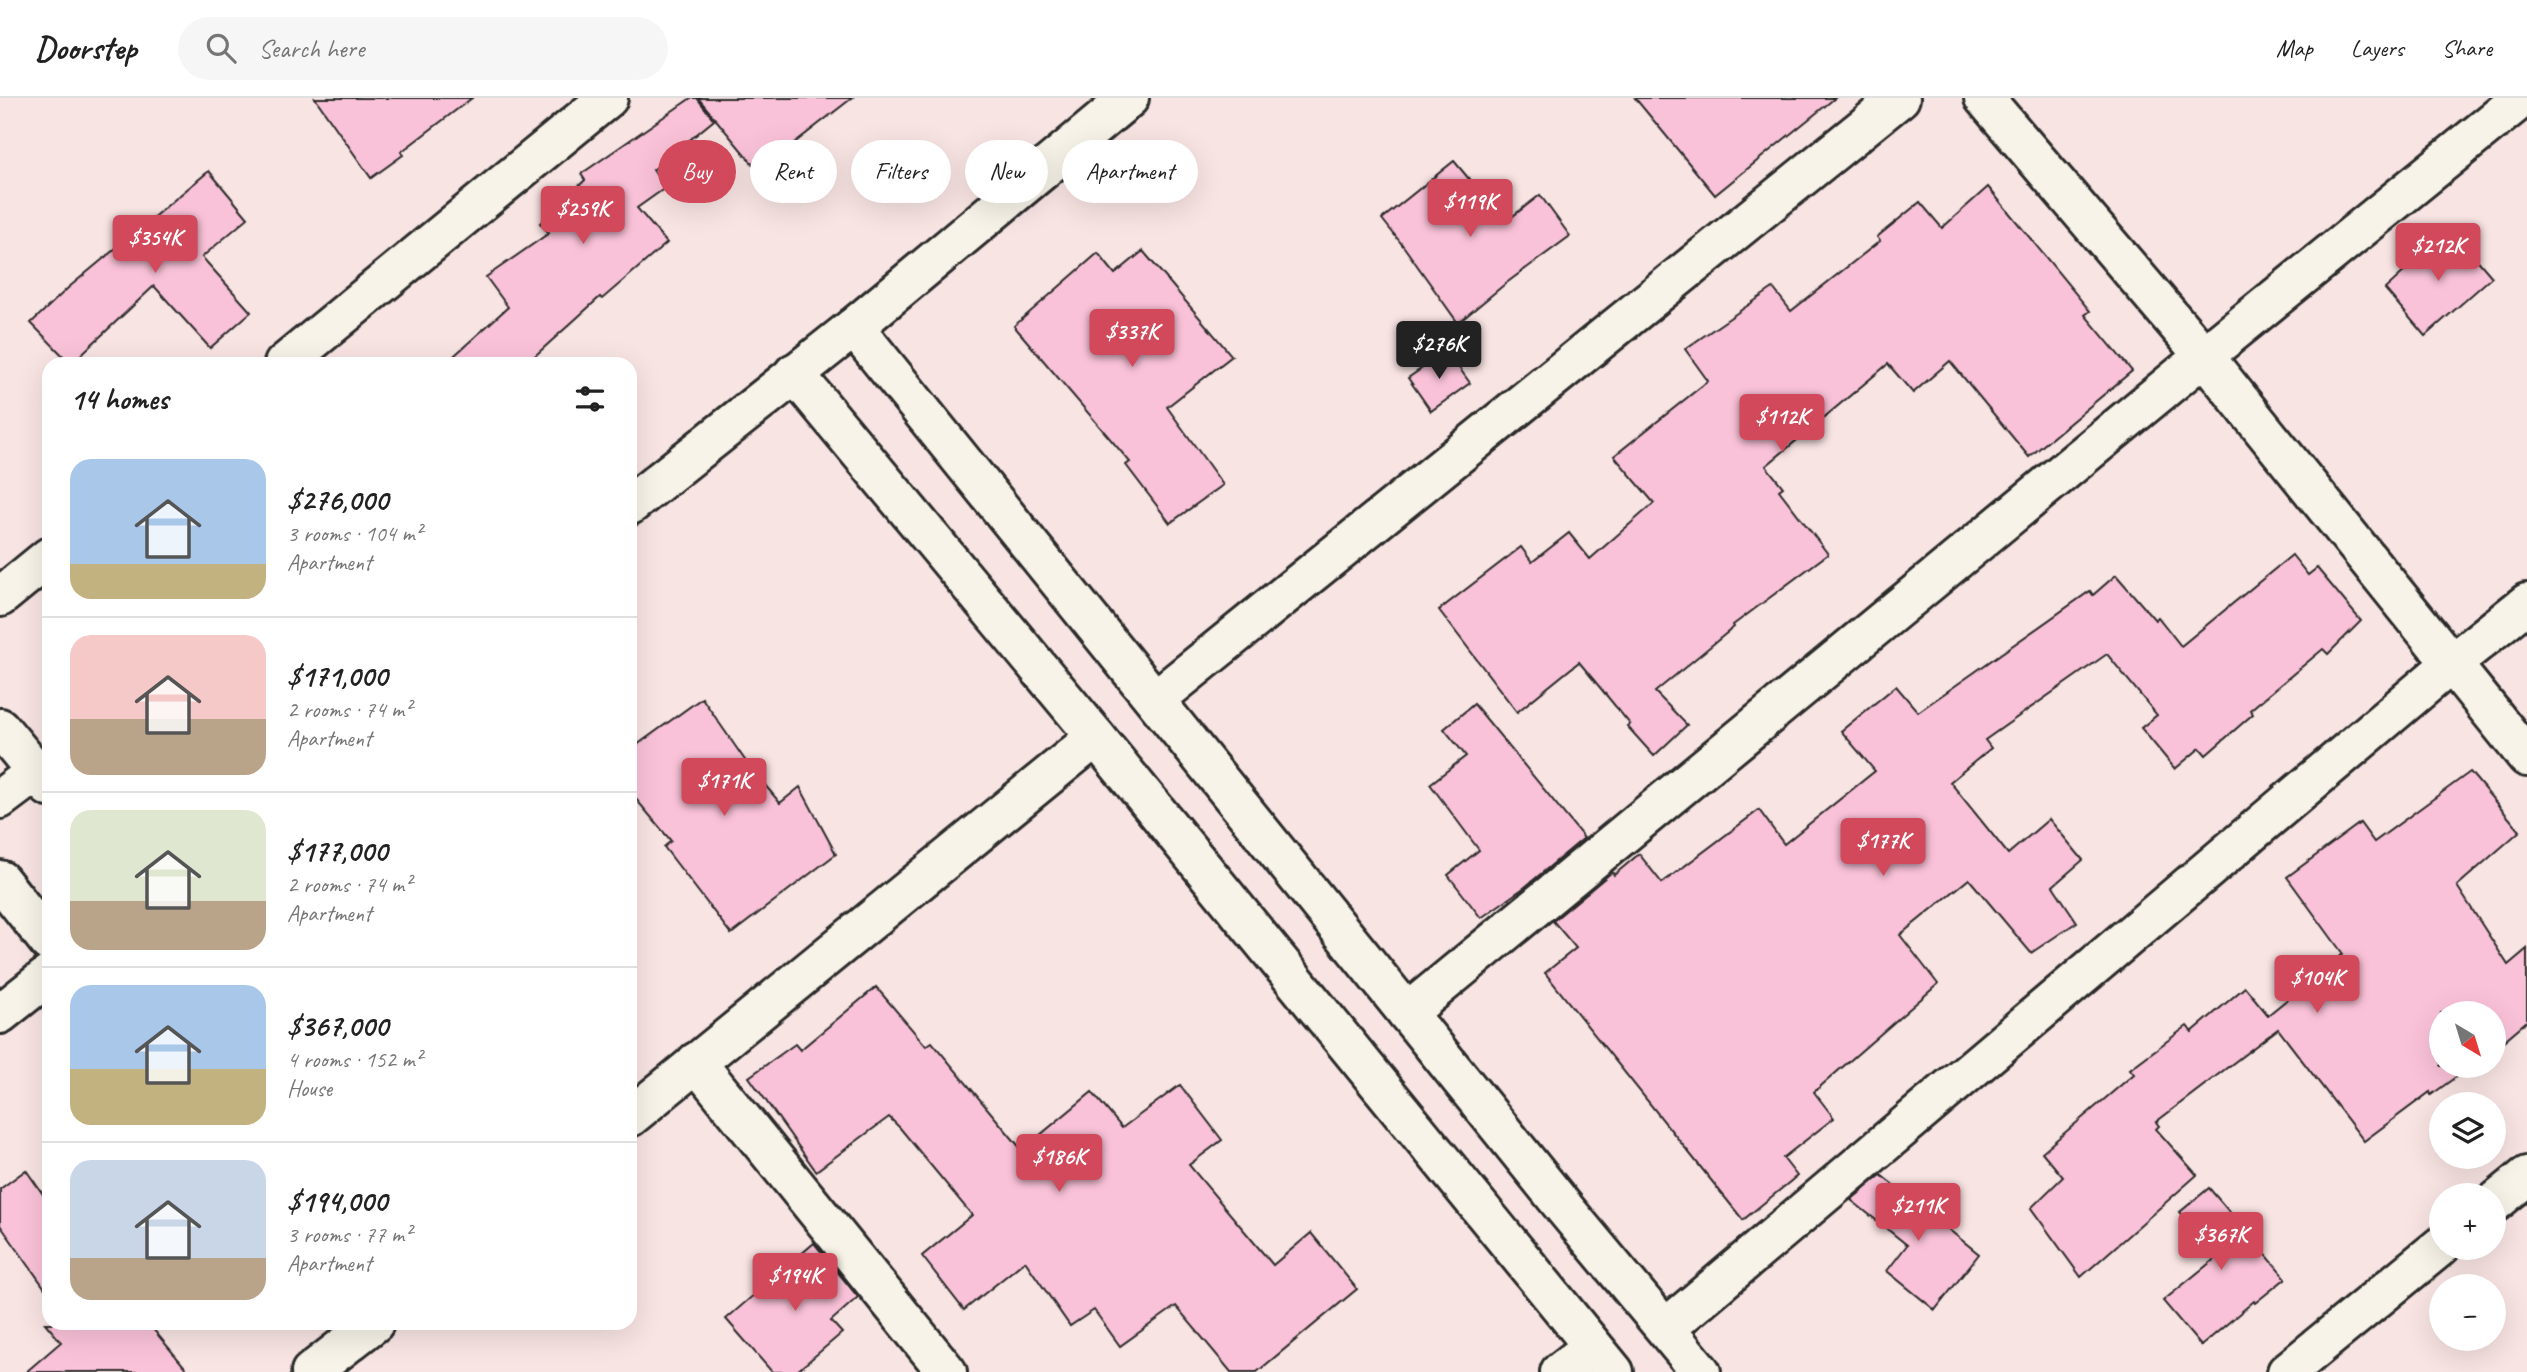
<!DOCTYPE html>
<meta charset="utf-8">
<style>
body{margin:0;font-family:Caveat,sans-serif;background:#f6f6f6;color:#222;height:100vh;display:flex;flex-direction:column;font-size:26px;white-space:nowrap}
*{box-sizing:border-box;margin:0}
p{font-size:23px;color:#767676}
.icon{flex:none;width:38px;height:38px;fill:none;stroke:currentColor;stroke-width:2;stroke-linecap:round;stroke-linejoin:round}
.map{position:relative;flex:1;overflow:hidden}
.drawer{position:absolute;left:42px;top:259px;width:595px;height:973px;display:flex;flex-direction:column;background:#fff;border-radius:21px;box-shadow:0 7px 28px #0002}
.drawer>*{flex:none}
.hud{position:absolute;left:658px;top:42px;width:665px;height:63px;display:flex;gap:14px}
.needle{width:46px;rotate:142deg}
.fabs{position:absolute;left:2429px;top:903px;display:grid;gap:14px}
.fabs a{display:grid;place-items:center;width:77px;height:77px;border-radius:50%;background:#fff;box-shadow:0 7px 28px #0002;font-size:35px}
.price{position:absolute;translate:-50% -60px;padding:0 16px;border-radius:7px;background:#d1495b;color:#fff;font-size:23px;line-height:46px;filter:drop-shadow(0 2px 4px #0008)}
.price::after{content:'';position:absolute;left:50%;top:42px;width:21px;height:16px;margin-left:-10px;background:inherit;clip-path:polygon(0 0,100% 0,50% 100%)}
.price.selected{background:#222;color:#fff}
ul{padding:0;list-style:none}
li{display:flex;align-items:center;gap:21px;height:175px;padding:0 28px}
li+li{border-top:2px solid #e0e0e0}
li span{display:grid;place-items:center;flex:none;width:196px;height:140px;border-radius:21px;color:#555}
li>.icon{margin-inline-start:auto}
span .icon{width:84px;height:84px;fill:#fffc;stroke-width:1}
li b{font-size:30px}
h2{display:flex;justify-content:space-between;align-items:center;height:84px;padding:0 28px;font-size:30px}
.chip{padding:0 24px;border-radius:32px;background:#fff;box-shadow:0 7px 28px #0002;font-size:24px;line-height:63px}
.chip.selected{background:#d1495b;color:#fff}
header{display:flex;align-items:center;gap:42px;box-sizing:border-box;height:98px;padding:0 35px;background:#fff;border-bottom:2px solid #e0e0e0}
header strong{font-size:33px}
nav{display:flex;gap:38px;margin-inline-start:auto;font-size:24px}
.search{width:490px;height:63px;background:#f6f6f6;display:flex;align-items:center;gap:18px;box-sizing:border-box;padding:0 24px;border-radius:38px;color:#767676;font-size:26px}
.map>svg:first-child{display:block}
</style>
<header>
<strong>Doorstep</strong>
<div class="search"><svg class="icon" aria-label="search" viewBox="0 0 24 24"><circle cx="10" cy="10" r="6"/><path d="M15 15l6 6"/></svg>Search here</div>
<nav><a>Map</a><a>Layers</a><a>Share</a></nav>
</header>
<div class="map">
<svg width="2527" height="1274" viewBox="0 0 2527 1274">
<rect width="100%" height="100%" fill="#f8e4e3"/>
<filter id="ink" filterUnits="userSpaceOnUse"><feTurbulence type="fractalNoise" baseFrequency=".0143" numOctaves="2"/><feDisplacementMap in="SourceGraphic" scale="14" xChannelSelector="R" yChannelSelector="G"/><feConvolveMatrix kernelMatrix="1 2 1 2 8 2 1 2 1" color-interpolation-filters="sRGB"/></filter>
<g filter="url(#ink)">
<g fill="#fac2d8" stroke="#2b2b2b" stroke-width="2">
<path d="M 315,0 L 472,0 L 401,54 L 403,57 L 371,80 Z"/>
<path d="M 691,0 L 697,0 L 714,22 L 653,72 L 665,90 L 637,110 L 667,145 L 602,201 L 600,199 L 526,266 L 445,266 L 508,209 L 486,179 L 549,135 L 540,125 L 585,82 L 581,76 Z"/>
<path d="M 698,0 L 852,0 L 793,46 L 814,71 L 780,99 Z"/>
<path d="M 1635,0 L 1835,0 L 1715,97 Z"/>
<path d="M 1454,63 L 1505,124 L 1540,97 L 1570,138 L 1505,186 L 1458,225 L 1404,149 L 1382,121 Z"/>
<path d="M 209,73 L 248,120 L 202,159 L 251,214 L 210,250 L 154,188 L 71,266 L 31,225 L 68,190 Z"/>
<path d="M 1988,89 L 2090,213 L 2085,217 L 2132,273 L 2029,359 L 1950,263 L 1913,295 L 1888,266 L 1766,368 L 1783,389 L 1779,392 L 1828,456 L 1733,527 L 1734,529 L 1655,594 L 1687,627 L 1654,658 L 1627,628 L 1630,626 L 1579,564 L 1517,614 L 1439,512 L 1521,449 L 1532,464 L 1569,435 L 1590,461 L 1654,405 L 1614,358 L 1708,283 L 1685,251 L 1773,190 L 1791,213 L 1880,143 L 1877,139 L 1920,104 L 1942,130 Z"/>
<path d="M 2451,131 L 2492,179 L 2425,238 L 2385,191 Z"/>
<path d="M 1143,153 L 1232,258 L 1167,309 L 1223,387 L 1170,425 L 1126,367 L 1130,364 L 1014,228 L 1098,155 L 1115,176 Z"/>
<path d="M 1447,253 L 1470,285 L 1431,313 L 1408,280 Z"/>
<path d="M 2292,457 L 2308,477 L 2317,470 L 2361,523 L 2328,556 L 2323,551 L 2250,612 L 2253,616 L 2206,657 L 2200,650 L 2175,671 L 2141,630 L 2157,617 L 2107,556 L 1985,642 L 1991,650 L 1950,684 L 2008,756 L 2049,721 L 2083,762 L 2053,788 L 2077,824 L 2031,855 L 1969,781 L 1900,837 L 1938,886 L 1814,994 L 1834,1020 L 1783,1060 L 1797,1078 L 1743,1122 L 1545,875 L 1576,850 L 1553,823 L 1612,774 L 1614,777 L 1639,756 L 1662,785 L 1759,712 L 1784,746 L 1875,673 L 1841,633 L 1896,588 L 1918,614 L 2090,493 L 2093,497 L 2116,477 L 2155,522 L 2158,519 L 2181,548 Z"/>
<path d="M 702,600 L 749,668 L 780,705 L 800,689 L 836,756 L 731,836 L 664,749 L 671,743 L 630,694 L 630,652 Z"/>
<path d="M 1474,606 L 1584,740 L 1525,789 L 1481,820 L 1448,777 L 1479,752 L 1430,686 L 1466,658 L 1444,631 Z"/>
<path d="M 2470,674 L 2520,733 L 2457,788 L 2508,867 L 2527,851 L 2527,923 L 2494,951 L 2494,915 L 2441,915 L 2441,968 L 2471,968 L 2431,997 L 2430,994 L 2364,1043 L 2278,931 L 2156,1024 L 2159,1028 L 2156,1031 L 2197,1077 L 2081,1179 L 2031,1110 L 2063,1079 L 2042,1054 L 2134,976 L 2130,971 L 2187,928 L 2192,934 L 2245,889 L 2268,917 L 2343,856 L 2287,779 L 2360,725 L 2374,744 Z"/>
<path d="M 876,889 L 926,948 L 932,944 L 1022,1052 L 1092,994 L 1122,1030 L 1180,987 L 1222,1042 L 1189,1067 L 1273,1167 L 1311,1135 L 1357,1191 L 1257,1274 L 1231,1274 L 1176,1208 L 1120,1248 L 1094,1212 L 1070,1228 L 1025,1163 L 964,1212 L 922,1158 L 972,1117 L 900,1030 L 889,1019 L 816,1073 L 749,979 L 795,946 L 800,952 Z"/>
<path d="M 26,1072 L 49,1105 L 49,1196 L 0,1127 L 0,1091 Z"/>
<path d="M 1881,1077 L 1979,1156 L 1935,1212 L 1887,1173 L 1907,1147 L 1851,1102 Z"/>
<path d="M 2209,1090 L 2286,1180 L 2255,1205 L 2254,1203 L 2201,1248 L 2163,1203 L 2217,1159 L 2180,1114 Z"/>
<path d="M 814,1145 L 858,1199 L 831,1223 L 842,1235 L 796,1274 L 772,1274 L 726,1221 Z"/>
<path d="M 45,1225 L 148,1225 L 189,1274 L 26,1274 L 61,1244 Z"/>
</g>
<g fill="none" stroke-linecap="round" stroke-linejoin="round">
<g stroke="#2b2b2b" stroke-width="44">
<g id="street">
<path d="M 1984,0 L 2204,258 L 2527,659"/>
<path d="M 284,266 L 608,0"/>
<path d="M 0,499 L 49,459"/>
<path d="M 1156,601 L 1900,0"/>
<path d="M 1407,915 L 2204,258 L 2522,0"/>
<path d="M 696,964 L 947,1274"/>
<path d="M 630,1019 L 1096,639"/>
<path d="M 2494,1105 L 2527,1078"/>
<path d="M 1666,1230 L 2452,565 L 2527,505"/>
<path d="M 311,1274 L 374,1225"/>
<path d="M 1560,1274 L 1592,1249"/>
<path d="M 2287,1274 L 2441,1148"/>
</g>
</g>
<g stroke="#2b2b2b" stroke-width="44">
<g id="secondary">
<path d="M 854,229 L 1566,1112 L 1701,1274"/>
<path d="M 794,275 L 1096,639 L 1614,1274"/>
<path d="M 630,407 L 854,229 L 1129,0"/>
<path d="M 0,630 L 49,689"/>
<path d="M 0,701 L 36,674"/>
<path d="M 0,782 L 49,844"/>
<path d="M 0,916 L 49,877"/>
</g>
</g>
<use href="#street" stroke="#f7f3e8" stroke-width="38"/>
<use href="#secondary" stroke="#f7f3e8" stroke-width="38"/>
</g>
</g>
</svg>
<div class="fabs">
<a><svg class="needle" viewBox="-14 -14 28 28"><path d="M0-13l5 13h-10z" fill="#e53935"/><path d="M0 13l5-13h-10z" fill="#767676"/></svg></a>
<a><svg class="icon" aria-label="layers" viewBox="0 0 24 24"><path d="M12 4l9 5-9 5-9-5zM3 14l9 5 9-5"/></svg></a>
<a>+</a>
<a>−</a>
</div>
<b class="price" style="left:1470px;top:141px">$119K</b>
<b class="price" style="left:583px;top:148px">$259K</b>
<b class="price" style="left:155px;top:177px">$354K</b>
<b class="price" style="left:2438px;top:185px">$212K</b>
<b class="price" style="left:1132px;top:271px">$337K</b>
<b class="price selected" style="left:1439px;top:283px">$276K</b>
<b class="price" style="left:1782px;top:356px">$112K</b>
<b class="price" style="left:724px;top:720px">$171K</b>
<b class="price" style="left:1883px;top:780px">$177K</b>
<b class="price" style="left:2317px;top:917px">$104K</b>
<b class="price" style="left:1059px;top:1096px">$186K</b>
<b class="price" style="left:1918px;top:1145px">$211K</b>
<b class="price" style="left:2221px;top:1174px">$367K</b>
<b class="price" style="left:795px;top:1215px">$194K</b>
<div class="hud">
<a class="chip selected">Buy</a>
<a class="chip">Rent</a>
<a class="chip">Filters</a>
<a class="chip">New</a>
<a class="chip">Apartment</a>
</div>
<section class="drawer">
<h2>14 homes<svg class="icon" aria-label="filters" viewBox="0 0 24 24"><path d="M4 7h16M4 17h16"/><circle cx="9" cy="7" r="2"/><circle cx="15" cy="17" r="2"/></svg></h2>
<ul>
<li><span style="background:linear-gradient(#a9c7e8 75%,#c2b280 0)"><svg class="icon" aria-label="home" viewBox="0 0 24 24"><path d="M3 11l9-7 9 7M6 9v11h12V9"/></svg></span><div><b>$276,000</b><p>3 rooms · 104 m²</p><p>Apartment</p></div></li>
<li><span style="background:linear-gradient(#f6c9c9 60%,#b9a48a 0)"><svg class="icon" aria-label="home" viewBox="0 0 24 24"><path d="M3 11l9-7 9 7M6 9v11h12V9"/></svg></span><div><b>$171,000</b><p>2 rooms · 74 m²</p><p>Apartment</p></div></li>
<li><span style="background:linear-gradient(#dfe7d0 65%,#b9a48a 0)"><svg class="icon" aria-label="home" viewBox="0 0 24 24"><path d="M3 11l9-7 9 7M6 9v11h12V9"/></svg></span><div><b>$177,000</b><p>2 rooms · 74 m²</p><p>Apartment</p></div></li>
<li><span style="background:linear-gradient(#a9c7e8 60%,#c2b280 0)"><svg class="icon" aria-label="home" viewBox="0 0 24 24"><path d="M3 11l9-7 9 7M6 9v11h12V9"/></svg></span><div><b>$367,000</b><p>4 rooms · 152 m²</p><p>House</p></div></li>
<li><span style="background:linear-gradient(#c9d6e8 70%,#b9a48a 0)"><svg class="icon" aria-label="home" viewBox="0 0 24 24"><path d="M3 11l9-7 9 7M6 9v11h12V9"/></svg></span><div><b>$194,000</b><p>3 rooms · 77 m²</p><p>Apartment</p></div></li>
</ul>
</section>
</div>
